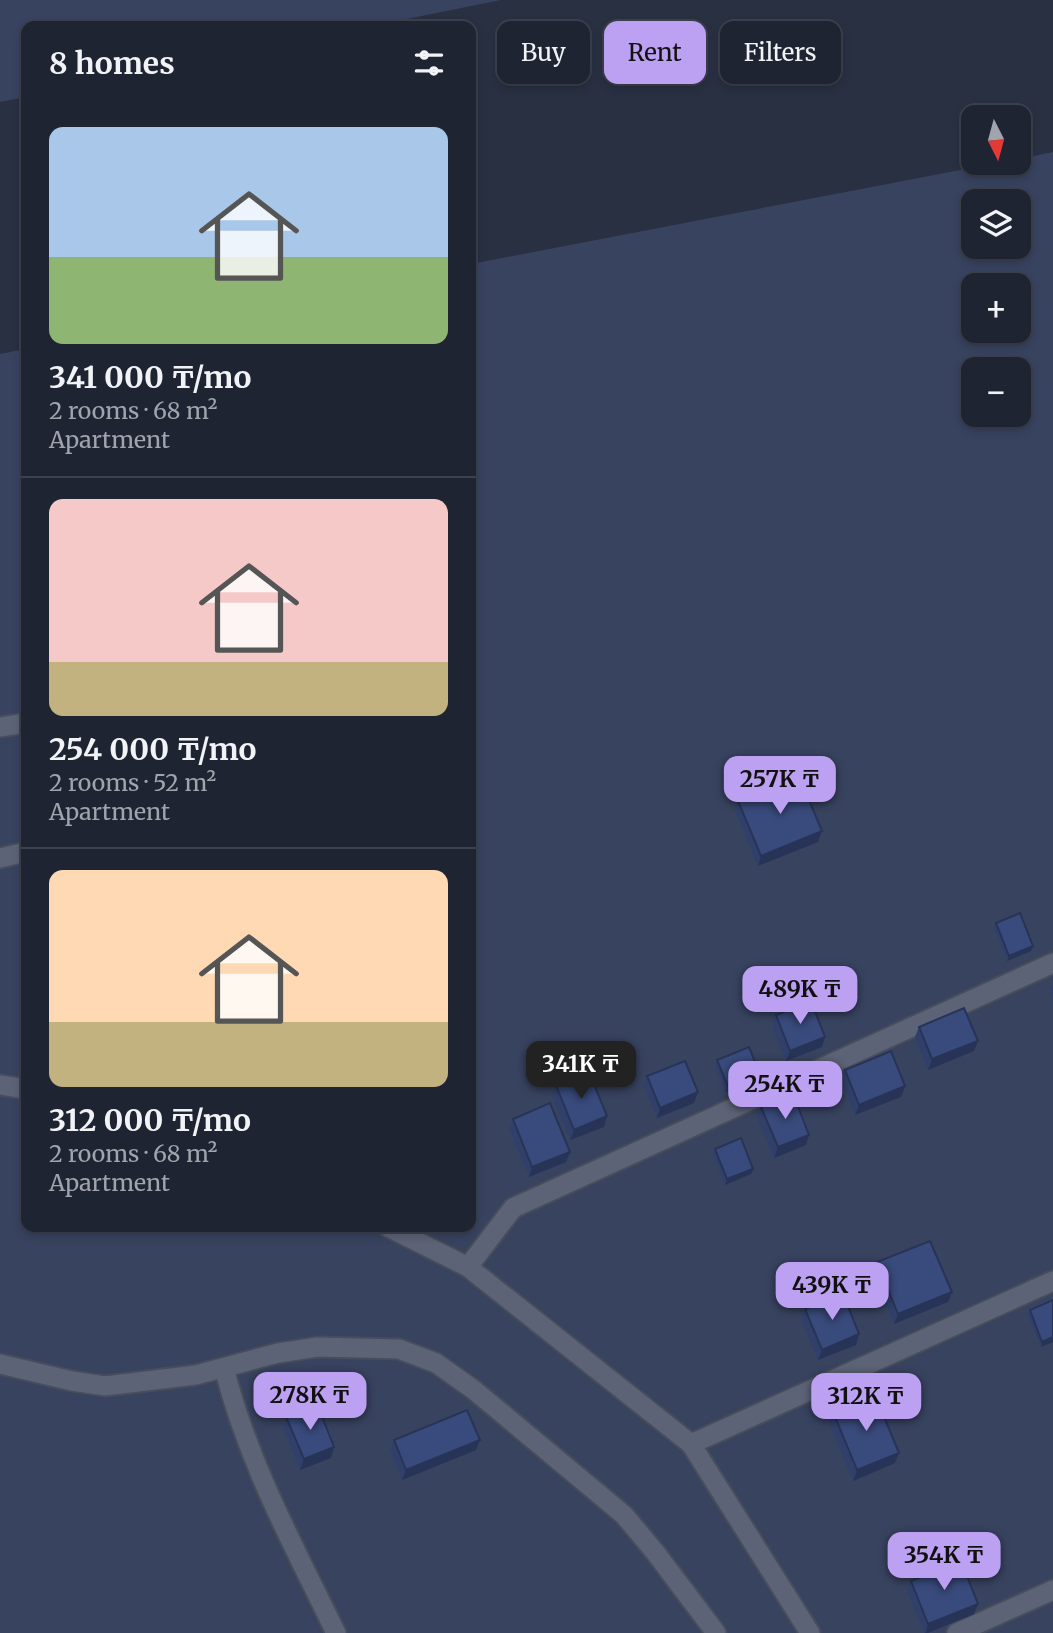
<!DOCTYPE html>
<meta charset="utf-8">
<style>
body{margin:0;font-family:Merriweather,serif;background:#2c303e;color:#f1f3f6;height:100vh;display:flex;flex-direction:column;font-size:26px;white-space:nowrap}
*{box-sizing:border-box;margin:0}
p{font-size:23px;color:#a1a4ac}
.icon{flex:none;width:38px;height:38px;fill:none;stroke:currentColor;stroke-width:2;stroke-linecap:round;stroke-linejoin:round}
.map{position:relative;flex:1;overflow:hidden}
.details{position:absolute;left:21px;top:21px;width:455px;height:1211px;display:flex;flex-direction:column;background:#1f2432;border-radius:14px;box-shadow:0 4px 10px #0003,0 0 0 2px #3c414d}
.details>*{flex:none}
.top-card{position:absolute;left:497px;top:21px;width:450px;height:63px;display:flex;gap:14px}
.needle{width:46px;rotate:174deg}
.controls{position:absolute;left:961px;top:105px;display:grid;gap:14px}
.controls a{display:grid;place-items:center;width:70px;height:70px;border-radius:14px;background:#1f2432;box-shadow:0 4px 10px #0003,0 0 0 2px #3c414d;font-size:35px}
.price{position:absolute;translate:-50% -60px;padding:0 16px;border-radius:14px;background:#bca0f2;color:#111;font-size:23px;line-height:46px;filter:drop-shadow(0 2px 4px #0008)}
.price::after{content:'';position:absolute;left:50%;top:42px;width:21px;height:16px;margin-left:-10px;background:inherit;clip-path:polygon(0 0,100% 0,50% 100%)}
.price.selected{background:#222;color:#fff}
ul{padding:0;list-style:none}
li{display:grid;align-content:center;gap:14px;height:371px;padding:0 28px}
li+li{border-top:2px solid #3c414d}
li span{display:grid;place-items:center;height:217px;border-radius:14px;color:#555}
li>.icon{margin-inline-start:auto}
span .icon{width:126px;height:126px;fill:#fffc;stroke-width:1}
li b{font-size:30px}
h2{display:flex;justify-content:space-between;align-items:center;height:84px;padding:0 28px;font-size:30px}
.pill{padding:0 24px;border-radius:14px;background:#1f2432;box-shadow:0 4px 10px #0003,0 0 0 2px #3c414d;font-size:24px;line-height:63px}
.pill.selected{background:#bca0f2;color:#111}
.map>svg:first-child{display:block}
</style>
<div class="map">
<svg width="1053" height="1633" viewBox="0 0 1053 1633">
<rect width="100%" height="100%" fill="#293042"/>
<g fill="#384360" fill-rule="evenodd">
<path d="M 0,0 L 501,0 L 372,26 L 26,26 L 26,97 L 0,102 Z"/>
<path d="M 1053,152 L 1053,1633 L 0,1633 L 0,354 L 26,349 L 26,1227 L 471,1227 L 471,264 L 997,163 L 1018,163 L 1019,159 ZM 973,201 L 1018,201 L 1018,247 L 973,247 ZM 973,285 L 1018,285 L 1018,331 L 973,331 ZM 973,369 L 1018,369 L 1018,415 L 973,415 Z"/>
</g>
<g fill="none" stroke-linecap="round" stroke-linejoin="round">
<g stroke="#474d5b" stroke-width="23">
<g id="minor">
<path d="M 0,727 L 26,723"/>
<path d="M 0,858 L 26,852"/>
<path d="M 0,1085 L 26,1089"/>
<path d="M 388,1227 L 468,1267 L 691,1444 L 810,1633"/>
<path d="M 468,1267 L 513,1208 L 1053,963"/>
<path d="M 0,1364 L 72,1381 L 105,1386 L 196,1375 L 278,1353 L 318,1347 L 399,1349 L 436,1363 L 474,1390 L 624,1515 L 655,1552 L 716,1633"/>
<path d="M 224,1368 C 249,1465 293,1544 336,1633"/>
<path d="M 691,1444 L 1053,1281"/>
<path d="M 957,1633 L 1053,1590"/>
</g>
</g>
<use href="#minor" stroke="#5c6377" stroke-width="19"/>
</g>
<g fill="#31406b">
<path d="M 738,801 L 818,842 L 758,866 L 735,811 Z"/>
<path d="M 996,923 L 1033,946 L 1031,951 L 1007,961 L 994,928 Z"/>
<path d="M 1053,986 L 1053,1001 L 1050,992 L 1051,987 Z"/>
<path d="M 776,1015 L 822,1047 L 786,1061 L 772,1026 Z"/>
<path d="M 919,1027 L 978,1041 L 974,1051 L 928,1070 L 915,1037 Z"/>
<path d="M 717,1060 L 758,1079 L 726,1092 L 715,1066 Z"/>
<path d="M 845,1070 L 905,1086 L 901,1097 L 855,1115 L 841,1080 Z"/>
<path d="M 647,1076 L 694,1103 L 657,1118 L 644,1086 Z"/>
<path d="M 556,1085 L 604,1127 L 570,1140 L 552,1096 Z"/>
<path d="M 761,1107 L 809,1135 L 806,1145 L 774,1158 L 757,1117 Z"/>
<path d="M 513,1119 L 570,1152 L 566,1162 L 529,1177 L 509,1129 Z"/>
<path d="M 715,1149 L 753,1169 L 751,1174 L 725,1185 L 713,1154 Z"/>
<path d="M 877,1262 L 952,1292 L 948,1302 L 894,1324 L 873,1272 Z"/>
<path d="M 805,1309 L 859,1334 L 856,1345 L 818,1360 L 801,1319 Z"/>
<path d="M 1030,1310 L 1053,1342 L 1041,1347 L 1028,1315 Z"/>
<path d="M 833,1412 L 895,1463 L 853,1481 L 829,1423 Z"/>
<path d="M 286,1417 L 334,1447 L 331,1458 L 300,1470 L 283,1427 Z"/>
<path d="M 394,1440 L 480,1440 L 476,1450 L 402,1480 L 390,1450 Z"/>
<path d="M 911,1581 L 974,1614 L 928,1633 L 924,1633 L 907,1591 Z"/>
</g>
<g fill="#283457">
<path d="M 475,748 L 472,759 L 471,759 L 471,750 Z"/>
<path d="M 822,831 L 818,842 L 758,866 L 761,856 Z"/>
<path d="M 1033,946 L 1031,951 L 1007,961 L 1009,956 Z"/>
<path d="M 825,1037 L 822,1047 L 786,1061 L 790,1051 Z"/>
<path d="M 978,1041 L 974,1051 L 928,1070 L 932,1059 Z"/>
<path d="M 760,1074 L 758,1079 L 726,1092 L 728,1087 Z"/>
<path d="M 905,1086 L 901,1097 L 855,1115 L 859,1105 Z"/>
<path d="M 698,1092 L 694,1103 L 657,1118 L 660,1108 Z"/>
<path d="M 607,1116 L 604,1127 L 570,1140 L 574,1130 Z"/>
<path d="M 809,1135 L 806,1145 L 774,1158 L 778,1147 Z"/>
<path d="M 570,1152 L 566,1162 L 529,1177 L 532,1167 Z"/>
<path d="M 753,1169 L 751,1174 L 725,1185 L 727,1179 Z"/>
<path d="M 952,1292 L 948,1302 L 894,1324 L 898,1314 Z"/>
<path d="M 859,1334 L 856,1345 L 818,1360 L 822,1350 Z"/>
<path d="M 1053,1337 L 1053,1342 L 1041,1347 L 1042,1342 Z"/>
<path d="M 480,1440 L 476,1450 L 402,1480 L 406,1470 Z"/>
<path d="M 334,1447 L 331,1458 L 300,1470 L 304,1459 Z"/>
<path d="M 899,1453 L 895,1463 L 853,1481 L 857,1470 Z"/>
<path d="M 978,1604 L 974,1614 L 928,1633 L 925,1633 L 928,1624 Z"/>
</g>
<g fill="#394a7c" stroke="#283457" stroke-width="2">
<path d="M 471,737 L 475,748 L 471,750 Z"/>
<path d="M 799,776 L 822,831 L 761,856 L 738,801 Z"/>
<path d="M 1020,913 L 1033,946 L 1009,956 L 996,923 Z"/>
<path d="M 811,1001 L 825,1037 L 790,1051 L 776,1015 Z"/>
<path d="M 964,1008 L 978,1041 L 932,1059 L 919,1027 Z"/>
<path d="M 749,1047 L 760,1074 L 728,1087 L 717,1060 Z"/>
<path d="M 891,1051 L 905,1086 L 859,1105 L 845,1070 Z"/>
<path d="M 685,1061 L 698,1092 L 660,1108 L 647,1076 Z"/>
<path d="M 589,1072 L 607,1116 L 574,1130 L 556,1085 Z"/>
<path d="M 793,1094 L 809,1135 L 778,1147 L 761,1107 Z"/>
<path d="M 550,1103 L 570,1152 L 532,1167 L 513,1119 Z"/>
<path d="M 741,1138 L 753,1169 L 727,1179 L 715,1149 Z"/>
<path d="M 930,1241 L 952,1292 L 898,1314 L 877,1262 Z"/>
<path d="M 843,1294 L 859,1334 L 822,1350 L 805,1309 Z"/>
<path d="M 1053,1300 L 1053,1337 L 1042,1342 L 1030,1310 Z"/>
<path d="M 875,1395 L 899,1453 L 857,1470 L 833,1412 Z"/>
<path d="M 317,1404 L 334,1447 L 304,1459 L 286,1417 Z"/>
<path d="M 467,1410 L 480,1440 L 406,1470 L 394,1440 Z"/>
<path d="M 961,1561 L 978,1604 L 928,1624 L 911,1581 Z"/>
</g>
</svg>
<div class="controls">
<a><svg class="needle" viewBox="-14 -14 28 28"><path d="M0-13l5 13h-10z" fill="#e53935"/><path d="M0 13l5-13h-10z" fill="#a1a4ac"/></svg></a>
<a><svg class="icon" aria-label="layers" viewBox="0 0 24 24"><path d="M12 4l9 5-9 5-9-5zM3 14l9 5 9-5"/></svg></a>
<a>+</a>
<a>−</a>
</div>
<b class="price" style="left:780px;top:816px">257K ₸</b>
<b class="price" style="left:800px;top:1026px">489K ₸</b>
<b class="price selected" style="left:581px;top:1101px">341K ₸</b>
<b class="price" style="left:785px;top:1121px">254K ₸</b>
<b class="price" style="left:832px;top:1322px">439K ₸</b>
<b class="price" style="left:310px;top:1432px">278K ₸</b>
<b class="price" style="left:866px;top:1433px">312K ₸</b>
<b class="price" style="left:944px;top:1592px">354K ₸</b>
<div class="top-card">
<a class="pill">Buy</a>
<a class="pill selected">Rent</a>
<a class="pill">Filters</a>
</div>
<section class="details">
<h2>8 homes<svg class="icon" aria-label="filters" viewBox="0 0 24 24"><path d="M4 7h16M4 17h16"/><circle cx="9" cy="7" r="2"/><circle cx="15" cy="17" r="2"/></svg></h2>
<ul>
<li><span style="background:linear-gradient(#a9c7e8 60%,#8fb573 0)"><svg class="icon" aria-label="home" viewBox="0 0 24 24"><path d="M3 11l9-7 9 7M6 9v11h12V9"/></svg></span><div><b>341 000 ₸/mo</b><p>2 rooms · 68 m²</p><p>Apartment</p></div></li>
<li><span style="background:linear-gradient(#f6c9c9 75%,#c2b280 0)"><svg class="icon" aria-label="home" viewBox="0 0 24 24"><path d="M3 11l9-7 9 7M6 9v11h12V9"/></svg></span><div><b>254 000 ₸/mo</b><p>2 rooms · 52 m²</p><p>Apartment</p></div></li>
<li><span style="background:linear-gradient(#ffd9b3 70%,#c2b280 0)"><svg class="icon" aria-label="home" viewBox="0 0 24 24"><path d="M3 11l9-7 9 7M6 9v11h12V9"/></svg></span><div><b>312 000 ₸/mo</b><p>2 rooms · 68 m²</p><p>Apartment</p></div></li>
</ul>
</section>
</div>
